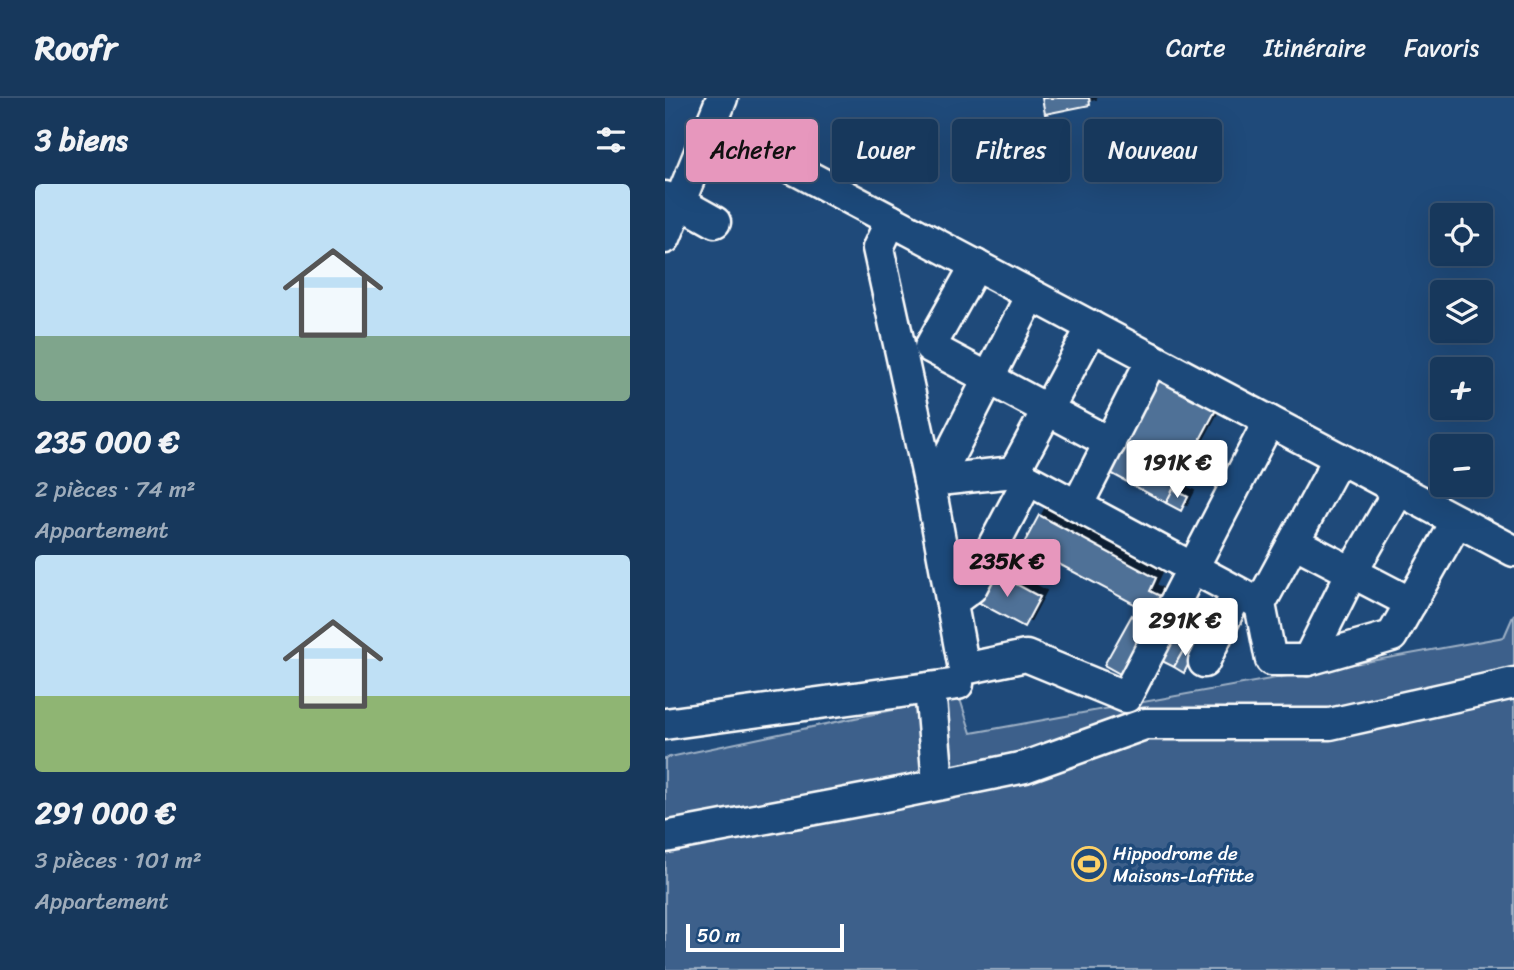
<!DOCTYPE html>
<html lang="fr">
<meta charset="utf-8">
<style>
body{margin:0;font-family:Sriracha,sans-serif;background:#203f62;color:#f1f3f6;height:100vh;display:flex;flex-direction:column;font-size:26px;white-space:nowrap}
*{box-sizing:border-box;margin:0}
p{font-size:23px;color:#9eacbb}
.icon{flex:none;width:38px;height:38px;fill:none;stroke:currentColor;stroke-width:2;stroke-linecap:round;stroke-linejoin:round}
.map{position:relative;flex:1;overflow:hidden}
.details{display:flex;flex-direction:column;background:#17385c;width:665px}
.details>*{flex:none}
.hud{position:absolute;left:21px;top:21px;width:665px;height:63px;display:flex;gap:14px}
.tools{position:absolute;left:765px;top:105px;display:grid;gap:14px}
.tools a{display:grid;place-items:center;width:63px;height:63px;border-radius:7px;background:#17385c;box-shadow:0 7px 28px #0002,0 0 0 2px #365272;font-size:35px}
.scale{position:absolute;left:21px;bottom:18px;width:158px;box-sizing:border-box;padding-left:7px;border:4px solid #fff;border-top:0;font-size:19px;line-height:24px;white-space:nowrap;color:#fff;-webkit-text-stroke:5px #1f4a7a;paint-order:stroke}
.price{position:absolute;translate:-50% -60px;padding:0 16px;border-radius:7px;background:#fff;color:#222;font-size:23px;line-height:46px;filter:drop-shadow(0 2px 4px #0008)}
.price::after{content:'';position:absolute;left:50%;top:42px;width:21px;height:16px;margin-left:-10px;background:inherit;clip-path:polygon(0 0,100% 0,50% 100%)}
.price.current{background:#e797bd;color:#111}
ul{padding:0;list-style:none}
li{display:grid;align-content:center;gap:14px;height:371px;padding:0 35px}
li span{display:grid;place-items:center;height:217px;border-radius:7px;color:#555}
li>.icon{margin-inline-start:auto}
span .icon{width:126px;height:126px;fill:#fffc;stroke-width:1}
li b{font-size:30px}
h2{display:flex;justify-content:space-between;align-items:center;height:84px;padding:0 35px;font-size:30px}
.pill{padding:0 24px;border-radius:7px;background:#17385c;box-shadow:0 7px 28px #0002,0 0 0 2px #365272;font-size:24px;line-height:63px}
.pill.current{background:#e797bd;color:#111}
header{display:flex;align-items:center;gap:42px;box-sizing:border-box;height:98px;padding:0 35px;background:#17385c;border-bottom:2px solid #365272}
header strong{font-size:33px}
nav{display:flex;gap:38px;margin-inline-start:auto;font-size:24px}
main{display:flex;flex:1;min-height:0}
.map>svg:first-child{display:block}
</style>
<header>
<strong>Roofr</strong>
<nav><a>Carte</a><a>Itinéraire</a><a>Favoris</a></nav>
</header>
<main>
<section class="details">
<h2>3 biens<svg class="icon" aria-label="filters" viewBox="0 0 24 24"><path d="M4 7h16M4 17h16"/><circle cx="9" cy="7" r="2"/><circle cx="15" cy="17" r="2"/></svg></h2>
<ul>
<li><span style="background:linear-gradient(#bfe0f5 70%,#7fa58c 0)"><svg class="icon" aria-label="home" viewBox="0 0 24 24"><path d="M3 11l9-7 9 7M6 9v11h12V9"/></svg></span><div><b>235 000 €</b><p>2 pièces · 74 m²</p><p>Appartement</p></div></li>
<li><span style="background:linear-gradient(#bfe0f5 65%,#8fb573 0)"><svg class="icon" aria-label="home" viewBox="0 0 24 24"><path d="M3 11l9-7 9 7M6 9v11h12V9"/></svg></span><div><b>291 000 €</b><p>3 pièces · 101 m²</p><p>Appartement</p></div></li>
</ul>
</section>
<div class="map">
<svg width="849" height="872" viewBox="0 0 849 872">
<defs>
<filter id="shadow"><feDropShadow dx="6" dy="-6" stdDeviation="0" flood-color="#0009"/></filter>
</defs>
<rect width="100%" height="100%" fill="#1f4a7a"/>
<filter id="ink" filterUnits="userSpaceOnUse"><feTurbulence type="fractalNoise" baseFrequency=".0143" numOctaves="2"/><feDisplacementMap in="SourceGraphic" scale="14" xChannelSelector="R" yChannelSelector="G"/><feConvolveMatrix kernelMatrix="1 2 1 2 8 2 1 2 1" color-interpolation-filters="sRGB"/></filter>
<g filter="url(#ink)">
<path fill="#3c618b" stroke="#9eb0c5" stroke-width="2" d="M 849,516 L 849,872 L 0,872 L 0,660 L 294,598 L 306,635 L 839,539 Z"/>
<g fill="#507197" stroke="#fff" stroke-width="2" filter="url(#shadow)">
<path d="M 377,0 L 424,0 L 425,7 L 380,16 Z"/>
<path d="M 495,276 L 553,308 L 501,405 L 442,373 Z"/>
<path d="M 508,391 L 523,399 L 516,413 L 501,405 Z"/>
<path d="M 374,417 L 491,480 L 485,493 L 497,499 L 488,516 L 358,447 Z"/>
<path d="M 325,472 L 375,499 L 359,529 L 309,502 Z"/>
<path d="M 467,517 L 482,526 L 455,576 L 439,567 Z"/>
<path d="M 514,517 L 526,524 L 517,543 L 522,546 L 509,569 L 491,560 Z"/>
<path d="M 522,546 L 531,551 L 519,575 L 509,569 Z"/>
</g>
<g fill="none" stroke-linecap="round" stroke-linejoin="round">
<g stroke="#fff" stroke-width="35">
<g id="minor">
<path d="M 46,31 L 137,75 L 849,453"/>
<path d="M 0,99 L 16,105 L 50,124"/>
<path d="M 226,122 L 213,150 L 264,383 L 299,571 L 361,558 L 461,599 L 604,323"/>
<path d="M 0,140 L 57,0"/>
<path d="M 311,167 L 265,249 L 445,345"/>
<path d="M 674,360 L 595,506 L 606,562 L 643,562 L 727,538 L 792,423"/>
<path d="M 349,374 L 427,229"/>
<path d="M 272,382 L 366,197"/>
<path d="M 264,383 L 349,374 L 595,506"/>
<path d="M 412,408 L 487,261"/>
<path d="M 629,444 L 746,505"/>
<path d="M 287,504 L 306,490 L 363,382"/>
<path d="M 643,562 L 687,474 L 734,392"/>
<path d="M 539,564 L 572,495"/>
<path d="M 265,590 L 273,685"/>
<path d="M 0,626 L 293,586"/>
<path d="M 0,739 L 219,698 L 360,669 L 480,626 L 665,626 L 849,585"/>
</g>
</g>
<use href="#minor" stroke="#1f4a7a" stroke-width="30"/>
</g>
</g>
<defs>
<g id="stadium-ring" transform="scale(1.75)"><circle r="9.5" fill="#1f4a7a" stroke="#ffd166" stroke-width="1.5"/><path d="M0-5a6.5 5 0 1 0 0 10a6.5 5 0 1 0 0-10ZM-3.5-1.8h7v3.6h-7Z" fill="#ffd166"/></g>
</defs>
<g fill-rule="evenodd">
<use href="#stadium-ring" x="424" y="766"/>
</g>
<g text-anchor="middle" stroke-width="7" stroke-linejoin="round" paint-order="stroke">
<g font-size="19" fill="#fff" stroke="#1f4a7a" text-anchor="start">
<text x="448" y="762">Hippodrome de<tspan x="448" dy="22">Maisons-Laffitte</tspan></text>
</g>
</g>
</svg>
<div class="tools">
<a><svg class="icon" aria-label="locate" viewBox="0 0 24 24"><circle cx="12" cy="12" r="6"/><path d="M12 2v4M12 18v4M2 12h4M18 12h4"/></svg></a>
<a><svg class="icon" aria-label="layers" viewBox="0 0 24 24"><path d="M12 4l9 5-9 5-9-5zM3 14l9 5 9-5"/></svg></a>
<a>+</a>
<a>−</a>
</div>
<div class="scale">50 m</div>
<b class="price" style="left:512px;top:402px">191K €</b>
<b class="price current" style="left:342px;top:501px">235K €</b>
<b class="price" style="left:520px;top:560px">291K €</b>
<div class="hud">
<a class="pill current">Acheter</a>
<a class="pill">Louer</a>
<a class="pill">Filtres</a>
<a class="pill">Nouveau</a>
</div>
</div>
</main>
